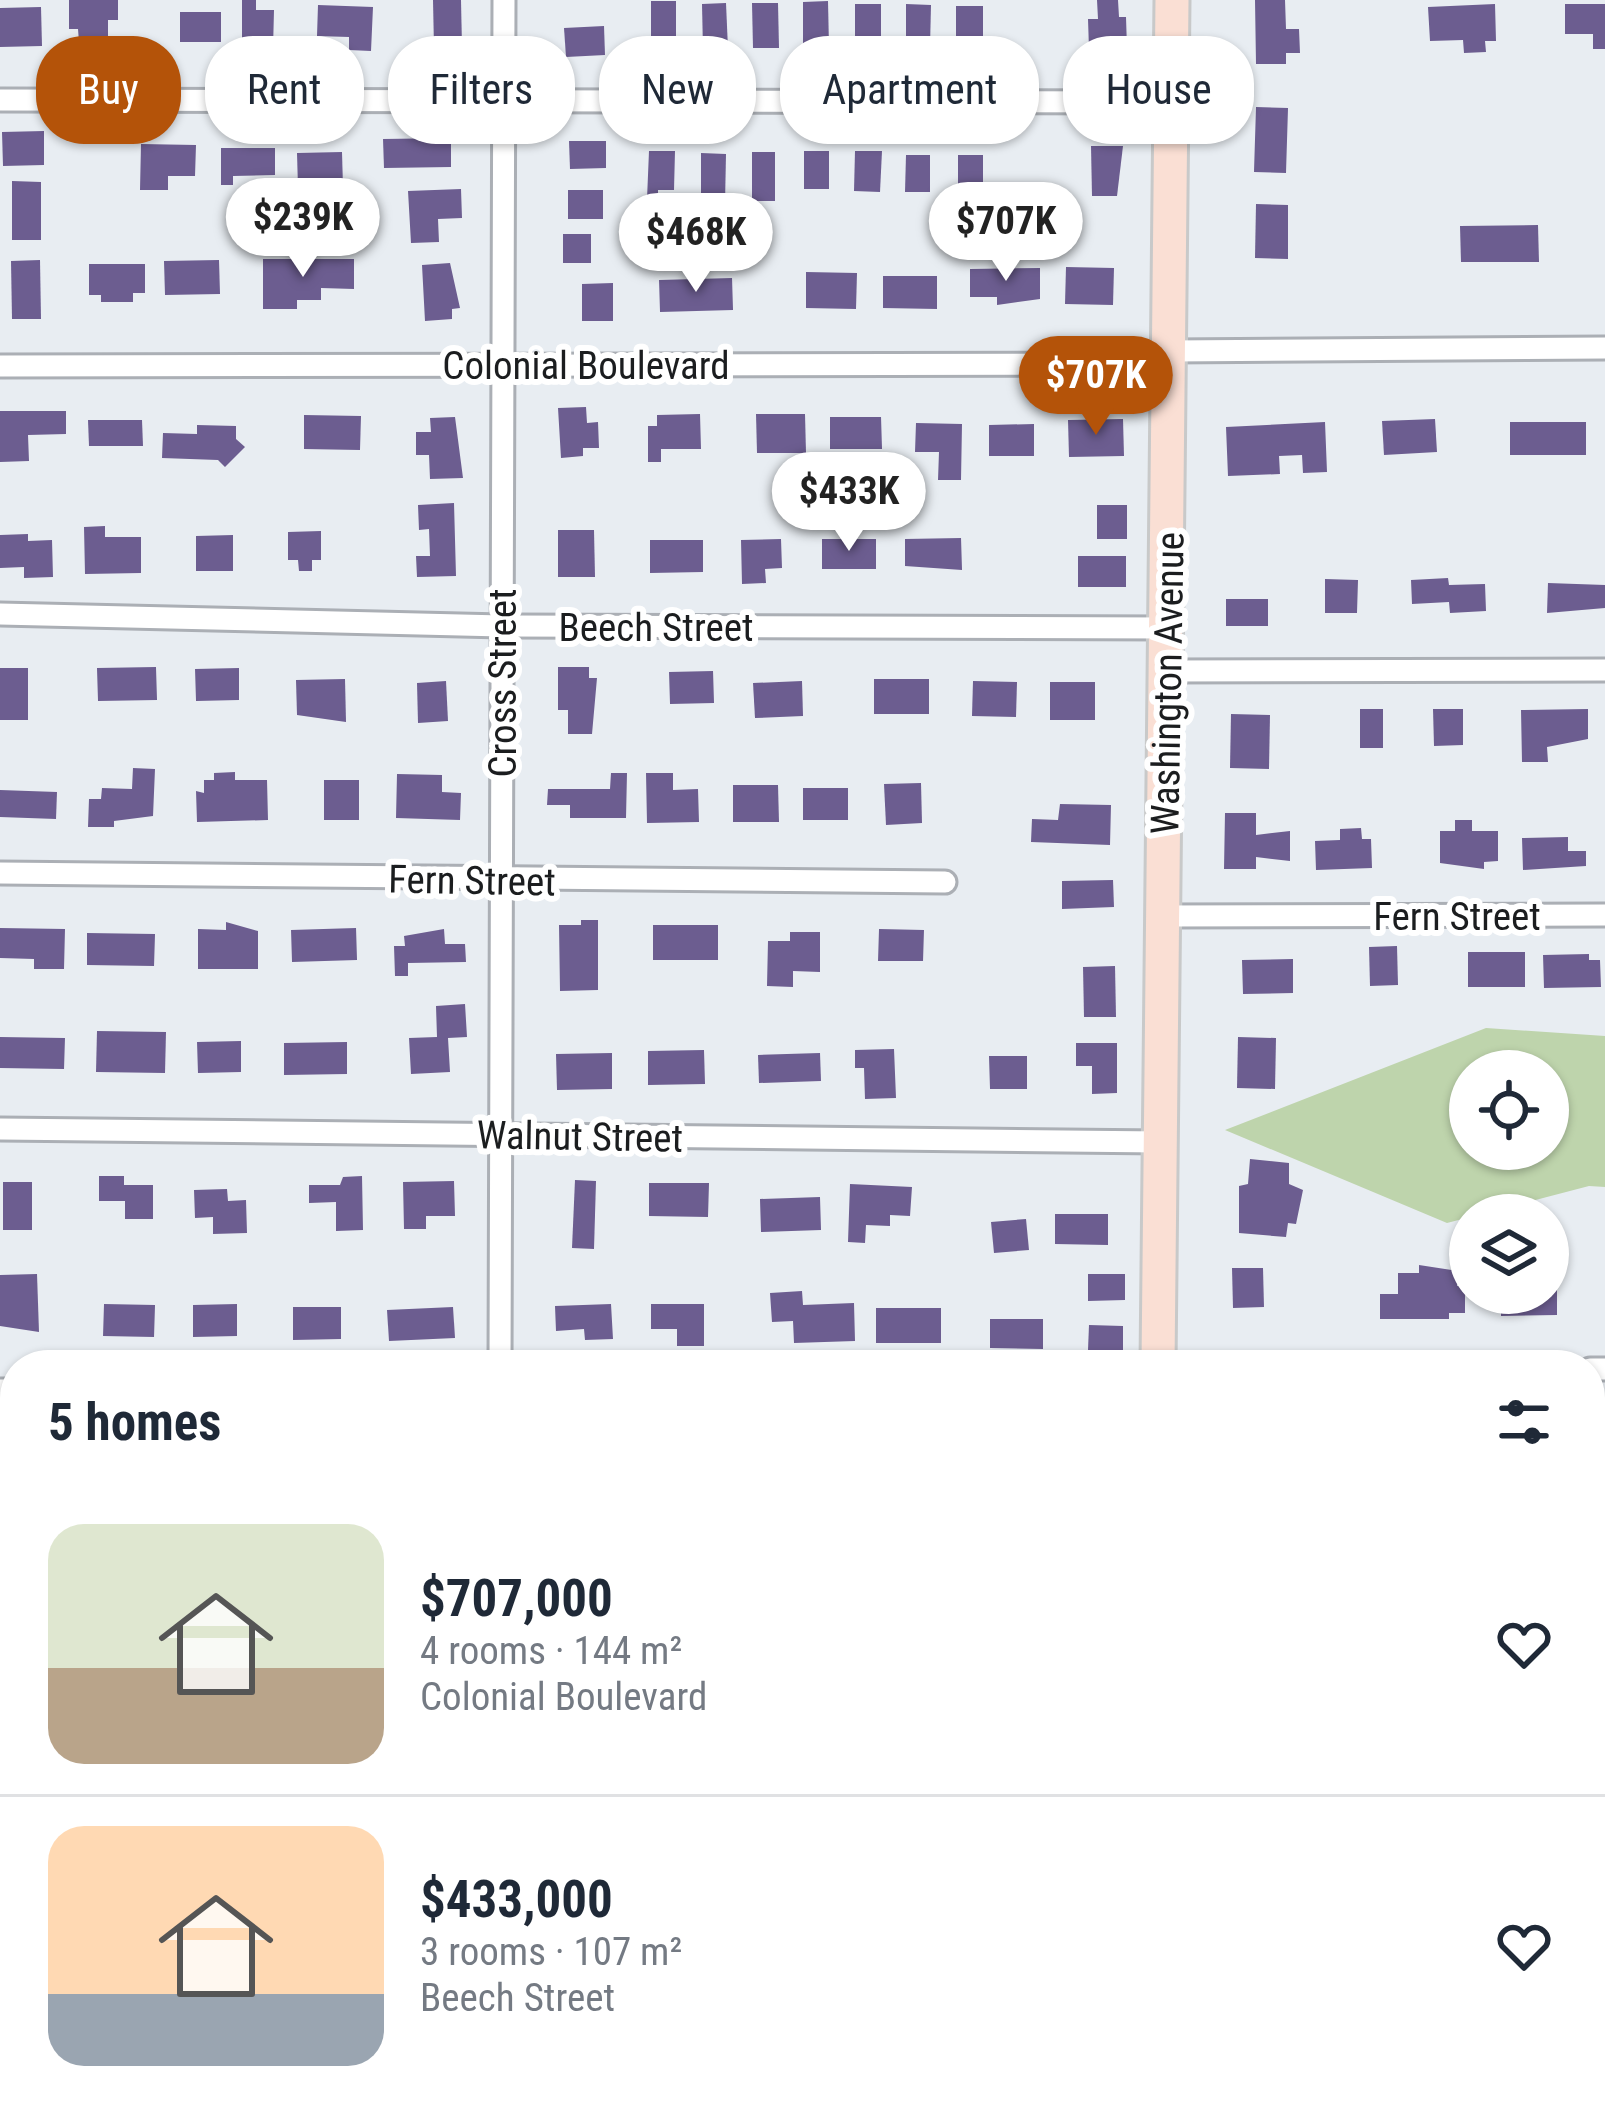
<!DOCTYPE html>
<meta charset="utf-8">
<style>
body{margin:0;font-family:"Roboto Condensed",sans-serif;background:#f6f6f7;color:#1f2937;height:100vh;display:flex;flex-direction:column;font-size:45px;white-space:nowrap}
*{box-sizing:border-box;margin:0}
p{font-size:39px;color:#747a83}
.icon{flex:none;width:66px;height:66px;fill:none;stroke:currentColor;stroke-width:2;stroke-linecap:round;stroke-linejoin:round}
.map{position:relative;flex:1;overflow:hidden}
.drawer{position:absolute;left:0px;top:1350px;width:1605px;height:768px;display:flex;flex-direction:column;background:#fff;border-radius:48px 48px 0 0;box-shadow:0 3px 9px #0004}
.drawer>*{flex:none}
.hud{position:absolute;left:36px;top:36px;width:1533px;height:108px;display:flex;gap:24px}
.controls{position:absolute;left:1449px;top:1050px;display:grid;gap:24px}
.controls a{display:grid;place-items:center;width:120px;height:120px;border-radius:50%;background:#fff;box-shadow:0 3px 9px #0004;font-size:60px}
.price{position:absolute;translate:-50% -102px;padding:0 27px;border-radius:42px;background:#fff;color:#222;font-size:39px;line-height:78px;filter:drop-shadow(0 3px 6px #0008)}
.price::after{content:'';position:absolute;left:50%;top:72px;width:36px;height:27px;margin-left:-18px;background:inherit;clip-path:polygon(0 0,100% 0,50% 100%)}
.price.selected{background:#b45309;color:#fff}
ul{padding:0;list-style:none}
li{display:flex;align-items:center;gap:36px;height:300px;padding:0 48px}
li+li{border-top:3px solid #e0e1e3}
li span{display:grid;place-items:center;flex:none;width:336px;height:240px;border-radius:36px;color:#555}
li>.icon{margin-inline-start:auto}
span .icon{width:144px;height:144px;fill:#fffc;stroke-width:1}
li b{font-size:51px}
h2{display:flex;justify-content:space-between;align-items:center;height:144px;padding:0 48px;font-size:51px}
.pill{padding:0 42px;border-radius:48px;background:#fff;box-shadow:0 3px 9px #0004;font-size:42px;line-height:108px}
.pill.selected{background:#b45309;color:#fff}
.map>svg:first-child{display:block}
</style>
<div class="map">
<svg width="1605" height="2118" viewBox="0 0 1605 2118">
<rect width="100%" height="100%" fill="#e8edf2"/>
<path fill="#bed4ac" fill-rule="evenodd" d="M 1486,1028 L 1605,1036 L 1605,1187 L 1589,1186 L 1447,1223 L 1225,1130 ZM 1470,1071 L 1548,1071 L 1548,1149 L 1470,1149 Z"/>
<g fill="#6c5d90">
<path d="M 69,0 L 118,0 L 118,20 L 108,20 L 108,42 L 79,42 L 78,29 L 69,29 Z"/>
<path d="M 242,0 L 256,0 L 256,10 L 274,10 L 273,49 L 242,48 Z"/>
<path d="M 433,0 L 461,0 L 462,47 L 434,48 Z"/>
<path d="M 1097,0 L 1118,0 L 1119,17 L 1126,17 L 1127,48 L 1089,49 L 1088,19 L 1098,19 Z"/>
<path d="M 1255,0 L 1285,0 L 1286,29 L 1299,29 L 1300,53 L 1286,53 L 1286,64 L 1256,64 Z"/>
<rect x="651" y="1" width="25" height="39"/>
<path d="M 828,1 L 829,47 L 803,48 L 803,2 Z"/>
<path d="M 726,3 L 728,49 L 703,50 L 702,4 Z"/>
<path d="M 752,3 L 778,3 L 779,48 L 753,48 Z"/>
<rect x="855" y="4" width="26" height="42"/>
<path d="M 906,4 L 931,5 L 930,47 L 906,47 Z"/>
<path d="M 1495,4 L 1496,41 L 1485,41 L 1486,52 L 1464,53 L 1463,40 L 1430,41 L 1428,7 Z"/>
<path d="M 1565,4 L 1605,4 L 1605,49 L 1593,49 L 1593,34 L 1565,34 Z"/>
<path d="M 318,5 L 373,7 L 371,51 L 349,50 L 349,37 L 317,36 Z"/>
<rect x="956" y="6" width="27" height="42"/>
<path d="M 41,7 L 42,46 L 0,47 L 0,8 Z"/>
<rect x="180" y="12" width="41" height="30"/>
<path d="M 604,26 L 605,55 L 566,57 L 564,28 Z"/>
<path d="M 1256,107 L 1288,108 L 1286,173 L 1254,172 Z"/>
<path d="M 44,131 L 44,165 L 3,166 L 2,132 Z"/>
<path d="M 451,138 L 451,167 L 384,168 L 383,139 Z"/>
<path d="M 569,141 L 606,141 L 606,168 L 570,169 Z"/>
<path d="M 141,144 L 196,145 L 195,176 L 168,176 L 168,190 L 140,190 Z"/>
<path d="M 1091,146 L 1123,146 L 1117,196 L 1092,196 Z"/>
<path d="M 221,148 L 275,148 L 275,175 L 233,176 L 233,185 L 221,185 Z"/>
<path d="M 649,151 L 675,151 L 674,190 L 658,190 L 658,200 L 647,199 Z"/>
<rect x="804" y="151" width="25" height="38"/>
<path d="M 855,151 L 882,151 L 880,192 L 854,191 Z"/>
<path d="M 342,152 L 343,187 L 298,188 L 297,153 Z"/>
<rect x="752" y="152" width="23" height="49"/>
<path d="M 701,153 L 726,154 L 725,204 L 701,204 Z"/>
<path d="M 906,155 L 930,155 L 930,192 L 905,192 Z"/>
<path d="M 958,155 L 983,155 L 983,196 L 958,197 Z"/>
<path d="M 12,181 L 41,182 L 41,240 L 12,240 Z"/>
<path d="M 461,189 L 462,218 L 438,219 L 439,242 L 411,243 L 408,191 Z"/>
<rect x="568" y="190" width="35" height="29"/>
<path d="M 1256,204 L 1288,205 L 1288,259 L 1255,258 Z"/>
<path d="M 1538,225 L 1539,262 L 1461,262 L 1460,226 Z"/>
<rect x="563" y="234" width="28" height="29"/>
<path d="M 263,259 L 354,259 L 354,289 L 321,288 L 321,300 L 297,300 L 297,309 L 263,309 Z"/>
<path d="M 40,260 L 41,319 L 12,319 L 11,261 Z"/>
<path d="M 219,260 L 220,294 L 165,295 L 164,261 Z"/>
<path d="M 450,263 L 460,308 L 452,309 L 452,319 L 425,321 L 422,265 Z"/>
<path d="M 89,264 L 145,264 L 145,293 L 133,293 L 133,302 L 101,302 L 101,295 L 89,295 Z"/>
<path d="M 1066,267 L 1114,268 L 1113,305 L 1065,304 Z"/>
<path d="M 1040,268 L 1040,299 L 997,305 L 997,297 L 970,297 L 970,269 Z"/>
<path d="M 806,272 L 857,273 L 856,309 L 806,308 Z"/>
<path d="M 883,276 L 937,276 L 937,309 L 883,308 Z"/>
<path d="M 732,278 L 733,310 L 660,312 L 659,280 Z"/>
<path d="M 613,283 L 613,321 L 582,321 L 582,284 Z"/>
<path d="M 586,407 L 587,423 L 598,422 L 599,448 L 583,448 L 583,456 L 561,458 L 558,408 Z"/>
<path d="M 0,411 L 66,411 L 66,434 L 28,435 L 29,461 L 0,462 Z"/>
<path d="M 700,414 L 701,449 L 661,449 L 661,462 L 648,462 L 648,426 L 657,426 L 657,415 Z"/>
<path d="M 756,414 L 805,414 L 806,453 L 757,453 Z"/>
<path d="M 304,415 L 361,416 L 360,450 L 304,449 Z"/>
<path d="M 455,417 L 463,478 L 430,479 L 429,455 L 416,455 L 416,432 L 431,432 L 430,418 Z"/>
<path d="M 830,417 L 881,417 L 882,449 L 830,449 Z"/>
<path d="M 1123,419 L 1124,456 L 1069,457 L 1068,420 Z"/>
<path d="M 1435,419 L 1437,452 L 1384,455 L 1382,421 Z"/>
<path d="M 88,420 L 142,420 L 143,446 L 89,446 Z"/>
<path d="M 1325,422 L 1327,472 L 1303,473 L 1302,455 L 1279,456 L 1280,474 L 1228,476 L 1226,427 Z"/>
<rect x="1510" y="422" width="76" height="33"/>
<path d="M 916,423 L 962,424 L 961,480 L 938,480 L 939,452 L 915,452 Z"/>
<path d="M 1034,424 L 1034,456 L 989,456 L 989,425 Z"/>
<path d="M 197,425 L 236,426 L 236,439 L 245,447 L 225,467 L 218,460 L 162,458 L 163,433 L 197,434 Z"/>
<path d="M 454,503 L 456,576 L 417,577 L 416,556 L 430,556 L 429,529 L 419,530 L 418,505 Z"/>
<rect x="1097" y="505" width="30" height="34"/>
<path d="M 105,526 L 105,537 L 141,537 L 141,573 L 85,574 L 84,527 Z"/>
<path d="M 558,530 L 594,530 L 595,577 L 558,577 Z"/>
<path d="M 321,531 L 321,560 L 312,560 L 312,571 L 299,571 L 298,560 L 288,560 L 288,532 Z"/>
<path d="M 28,534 L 28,541 L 52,540 L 53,577 L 24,578 L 24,567 L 0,568 L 0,535 Z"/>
<path d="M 233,535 L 233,571 L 196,571 L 196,536 Z"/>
<path d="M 961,538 L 962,570 L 905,566 L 905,539 Z"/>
<path d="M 781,539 L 782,568 L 765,569 L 766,583 L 742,584 L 741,540 Z"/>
<rect x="822" y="539" width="54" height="30"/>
<path d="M 650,540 L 703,540 L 703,572 L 650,573 Z"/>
<rect x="1078" y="556" width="48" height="31"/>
<path d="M 1448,578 L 1449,585 L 1485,584 L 1486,611 L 1450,613 L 1449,602 L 1412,604 L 1411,580 Z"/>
<path d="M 1325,579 L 1358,580 L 1357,613 L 1325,613 Z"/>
<path d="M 1548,583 L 1605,585 L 1605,608 L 1547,613 Z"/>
<rect x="1226" y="599" width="42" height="27"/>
<path d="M 156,667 L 157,700 L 98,701 L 97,668 Z"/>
<path d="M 558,667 L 589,667 L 589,678 L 597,678 L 592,734 L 568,734 L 568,710 L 558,710 Z"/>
<rect x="0" y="668" width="28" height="52"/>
<path d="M 239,668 L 239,700 L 196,701 L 195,669 Z"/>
<path d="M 713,671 L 714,703 L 670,704 L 669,672 Z"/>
<path d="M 345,679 L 346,722 L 297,715 L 296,680 Z"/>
<rect x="874" y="679" width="55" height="35"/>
<path d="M 446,681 L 448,721 L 418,723 L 417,683 Z"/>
<path d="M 802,681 L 803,716 L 755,718 L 753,683 Z"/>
<path d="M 973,681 L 1017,682 L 1016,717 L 972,716 Z"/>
<rect x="1050" y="682" width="45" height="38"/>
<rect x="1360" y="709" width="23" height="39"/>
<path d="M 1433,709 L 1463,709 L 1463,745 L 1434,746 Z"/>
<path d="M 1588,709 L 1588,739 L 1547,747 L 1548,762 L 1522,762 L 1521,710 Z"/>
<path d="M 1231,714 L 1270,715 L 1269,769 L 1230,768 Z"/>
<path d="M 133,768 L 155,769 L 153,816 L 114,821 L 114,827 L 88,827 L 89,799 L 101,799 L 102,788 L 132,789 Z"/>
<path d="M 235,772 L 235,780 L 267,780 L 268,820 L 197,822 L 196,791 L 204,793 L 204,780 L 214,780 L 214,773 Z"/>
<path d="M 611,773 L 627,773 L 626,818 L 570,818 L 570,805 L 547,805 L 548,789 L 610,789 Z"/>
<path d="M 646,773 L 673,773 L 673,790 L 698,789 L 699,822 L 647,823 Z"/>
<path d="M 397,774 L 442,775 L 442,792 L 461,793 L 460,820 L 396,818 Z"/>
<rect x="324" y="780" width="35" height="40"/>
<path d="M 921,783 L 922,823 L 886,825 L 884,784 Z"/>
<path d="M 733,785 L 778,785 L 779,822 L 733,822 Z"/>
<rect x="803" y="788" width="45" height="32"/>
<path d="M 0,790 L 57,792 L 56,819 L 0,817 Z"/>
<path d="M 1060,804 L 1111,805 L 1110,845 L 1031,842 L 1032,819 L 1058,820 Z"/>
<path d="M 1225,813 L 1256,813 L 1256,835 L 1290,831 L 1290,861 L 1256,857 L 1256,869 L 1224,869 Z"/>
<path d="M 1455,820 L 1472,820 L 1472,831 L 1498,831 L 1498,861 L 1484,862 L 1484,869 L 1440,863 L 1440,831 L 1455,831 Z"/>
<path d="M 1361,828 L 1362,839 L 1371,839 L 1372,868 L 1316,870 L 1315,841 L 1340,840 L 1340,829 Z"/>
<path d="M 1568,837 L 1568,851 L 1586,851 L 1586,866 L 1523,870 L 1522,838 Z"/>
<path d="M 1113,880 L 1114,907 L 1062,909 L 1062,881 Z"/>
<path d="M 581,920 L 598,920 L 598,990 L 560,991 L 559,925 L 581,925 Z"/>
<path d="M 226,922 L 258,931 L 258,969 L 198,969 L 198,929 L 226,930 Z"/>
<rect x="653" y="925" width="65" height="35"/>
<path d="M 0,928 L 65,929 L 64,969 L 34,969 L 34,959 L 0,958 Z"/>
<path d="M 356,928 L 357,960 L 292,962 L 291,930 Z"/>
<path d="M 444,929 L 445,944 L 465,944 L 466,962 L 408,963 L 408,976 L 395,976 L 394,946 L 405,946 L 404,936 Z"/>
<path d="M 879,929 L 924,930 L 923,961 L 878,961 Z"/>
<path d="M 790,932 L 820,932 L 820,972 L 793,971 L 793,987 L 767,986 L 768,941 L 790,941 Z"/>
<path d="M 87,933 L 155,934 L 154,966 L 87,965 Z"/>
<path d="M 1397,946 L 1398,985 L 1370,986 L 1369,947 Z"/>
<rect x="1468" y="952" width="57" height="35"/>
<path d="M 1589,954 L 1589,960 L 1600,960 L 1601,987 L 1544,988 L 1543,955 Z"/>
<path d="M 1293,959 L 1293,993 L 1243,994 L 1242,960 Z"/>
<path d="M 1115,966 L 1116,1017 L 1084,1017 L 1083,967 Z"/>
<path d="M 465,1004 L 467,1037 L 448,1038 L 450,1072 L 411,1074 L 409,1038 L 437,1037 L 436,1006 Z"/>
<path d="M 97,1031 L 166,1032 L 165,1073 L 96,1072 Z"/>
<path d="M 0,1037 L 65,1038 L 64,1069 L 0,1068 Z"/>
<path d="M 1238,1037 L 1276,1038 L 1275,1089 L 1237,1088 Z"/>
<path d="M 241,1041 L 241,1072 L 198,1073 L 197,1042 Z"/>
<path d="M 347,1042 L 347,1074 L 284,1075 L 284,1043 Z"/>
<path d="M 1076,1043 L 1117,1043 L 1117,1093 L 1092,1094 L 1092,1066 L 1076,1066 Z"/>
<path d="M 894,1049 L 896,1098 L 865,1099 L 864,1068 L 855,1068 L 855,1050 Z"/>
<path d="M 704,1050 L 705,1084 L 648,1085 L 648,1051 Z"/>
<path d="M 612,1053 L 612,1089 L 557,1090 L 556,1054 Z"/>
<path d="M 820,1053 L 821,1081 L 759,1083 L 758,1055 Z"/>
<path d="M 989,1056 L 1027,1056 L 1027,1089 L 990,1089 Z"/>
<path d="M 1250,1159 L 1289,1163 L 1289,1184 L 1303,1190 L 1296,1224 L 1288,1223 L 1286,1237 L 1239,1233 L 1239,1186 L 1248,1184 Z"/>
<path d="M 99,1176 L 124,1176 L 124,1185 L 153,1185 L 153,1219 L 125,1219 L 125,1201 L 99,1201 Z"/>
<path d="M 362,1176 L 363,1230 L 336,1231 L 336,1202 L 309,1203 L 309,1185 L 340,1185 L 343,1177 Z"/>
<path d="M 575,1180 L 596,1181 L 594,1249 L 572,1248 Z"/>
<path d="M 454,1181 L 455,1216 L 426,1216 L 426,1229 L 404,1229 L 403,1182 Z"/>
<rect x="3" y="1182" width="29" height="48"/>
<path d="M 649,1183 L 709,1183 L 708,1217 L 649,1216 Z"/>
<path d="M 850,1184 L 912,1187 L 910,1216 L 890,1215 L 890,1226 L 866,1225 L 865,1243 L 848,1242 Z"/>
<path d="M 227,1189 L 228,1201 L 246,1200 L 247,1233 L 213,1234 L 213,1217 L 195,1218 L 194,1190 Z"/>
<path d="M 820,1197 L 821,1230 L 761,1232 L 760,1199 Z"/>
<path d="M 1055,1214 L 1108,1214 L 1108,1245 L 1055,1244 Z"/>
<path d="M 1026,1219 L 1029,1250 L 994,1253 L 991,1222 Z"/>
<path d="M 1419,1265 L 1458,1271 L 1457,1286 L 1465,1286 L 1465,1313 L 1449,1313 L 1449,1319 L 1380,1319 L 1380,1294 L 1398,1294 L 1398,1273 L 1419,1273 Z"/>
<path d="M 1232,1268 L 1263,1268 L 1264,1307 L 1233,1308 Z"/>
<path d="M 37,1274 L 39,1332 L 0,1326 L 0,1275 Z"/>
<path d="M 1088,1274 L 1125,1274 L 1125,1300 L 1088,1301 Z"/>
<path d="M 1548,1285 L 1557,1285 L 1557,1315 L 1501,1316 L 1501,1296 L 1548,1293 Z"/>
<path d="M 802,1291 L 803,1305 L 854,1303 L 855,1341 L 794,1343 L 793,1321 L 772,1322 L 770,1293 Z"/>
<path d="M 104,1304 L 155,1305 L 154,1337 L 103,1336 Z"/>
<path d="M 237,1304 L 237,1336 L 193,1337 L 193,1305 Z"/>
<path d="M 611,1304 L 613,1339 L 585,1340 L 584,1329 L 556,1331 L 555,1306 Z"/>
<path d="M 651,1304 L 704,1304 L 704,1346 L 677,1346 L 677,1329 L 651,1329 Z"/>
<path d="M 293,1307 L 341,1307 L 341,1339 L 293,1340 Z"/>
<path d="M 453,1307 L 455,1338 L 389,1341 L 387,1310 Z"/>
<rect x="876" y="1308" width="65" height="35"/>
<path d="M 990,1319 L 1043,1319 L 1043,1349 L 990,1348 Z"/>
<path d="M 1089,1325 L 1123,1326 L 1123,1351 L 1088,1350 Z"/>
<path d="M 15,1568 L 15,1595 L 0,1595 L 0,1569 Z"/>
<path d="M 1590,1685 L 1605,1686 L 1605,1719 L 1590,1718 Z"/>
<rect x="0" y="1898" width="15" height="29"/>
<path d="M 15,2042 L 15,2092 L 0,2093 L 0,2043 Z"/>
<path d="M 809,2103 L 848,2103 L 845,2118 L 807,2118 Z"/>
</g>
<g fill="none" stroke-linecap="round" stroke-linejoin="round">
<g stroke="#abafb5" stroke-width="27">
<g id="minor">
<path d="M 0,100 L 1173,102"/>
<path d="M 1172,351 L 1605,348"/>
<path d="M 0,366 L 1172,364"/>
<path d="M 0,614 L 502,626 L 1168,628"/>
<path d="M 1168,671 L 1605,670"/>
<path d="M 0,873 L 945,882"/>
<path d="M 1164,916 L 1605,915"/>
<path d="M 0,1129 L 1161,1142"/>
<path d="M 500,1365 L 504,0"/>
<path d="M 1590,1369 L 1605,1369"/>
<path d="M 0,1390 L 15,1390"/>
<path d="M 1590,1636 L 1605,1636"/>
<path d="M 0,1675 L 15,1675"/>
<path d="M 1590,1828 L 1594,1837 L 1605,1840"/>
<path d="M 0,1989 L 15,1989"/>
<path d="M 1590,2081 L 1605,2079"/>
<path d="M 429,2118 L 431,2103"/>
<path d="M 749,2118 L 751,2103"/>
</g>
</g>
<g stroke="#c8c9c9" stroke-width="39">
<g id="primary">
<path d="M 1158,1365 L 1172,0"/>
<path d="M 1402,2118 L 1402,2103"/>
</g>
</g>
<use href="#minor" stroke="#fff" stroke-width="21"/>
<use href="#primary" stroke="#fadfd4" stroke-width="33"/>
</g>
<g text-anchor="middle" stroke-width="12" stroke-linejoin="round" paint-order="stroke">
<g font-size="39" fill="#1b1d1f" stroke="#fff">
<text x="586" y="379">Colonial Boulevard</text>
<text x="656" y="641">Beech Street</text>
<text transform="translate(502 683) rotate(-90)" y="14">Cross Street</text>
<text transform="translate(1167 683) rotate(-89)" y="14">Washington Avenue</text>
<text transform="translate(472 880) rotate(1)" y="14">Fern Street</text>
<text x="1457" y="930">Fern Street</text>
<text transform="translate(580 1136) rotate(1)" y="14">Walnut Street</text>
</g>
</g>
</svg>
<div class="controls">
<a><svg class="icon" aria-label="locate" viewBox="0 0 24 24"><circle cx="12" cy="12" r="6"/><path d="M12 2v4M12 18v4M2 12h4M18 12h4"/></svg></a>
<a><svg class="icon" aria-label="layers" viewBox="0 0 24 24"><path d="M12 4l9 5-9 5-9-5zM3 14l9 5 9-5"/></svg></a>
</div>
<b class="price" style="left:303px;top:280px">$239K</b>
<b class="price" style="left:1006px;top:284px">$707K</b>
<b class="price" style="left:696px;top:295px">$468K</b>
<b class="price selected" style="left:1096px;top:438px">$707K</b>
<b class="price" style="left:849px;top:554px">$433K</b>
<div class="hud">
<a class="pill selected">Buy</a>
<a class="pill">Rent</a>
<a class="pill">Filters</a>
<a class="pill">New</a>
<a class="pill">Apartment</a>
<a class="pill">House</a>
</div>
<section class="drawer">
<h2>5 homes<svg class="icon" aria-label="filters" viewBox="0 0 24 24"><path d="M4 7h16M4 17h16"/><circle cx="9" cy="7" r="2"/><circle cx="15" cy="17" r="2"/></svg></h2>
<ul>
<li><span style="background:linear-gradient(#dfe7d0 60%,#b9a48a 0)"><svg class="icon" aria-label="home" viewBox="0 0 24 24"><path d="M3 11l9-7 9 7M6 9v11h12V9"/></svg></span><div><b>$707,000</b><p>4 rooms · 144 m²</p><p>Colonial Boulevard</p></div><svg class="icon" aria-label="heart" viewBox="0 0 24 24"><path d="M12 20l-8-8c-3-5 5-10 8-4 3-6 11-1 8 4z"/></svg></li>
<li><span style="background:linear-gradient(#ffd9b3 70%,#9aa5b1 0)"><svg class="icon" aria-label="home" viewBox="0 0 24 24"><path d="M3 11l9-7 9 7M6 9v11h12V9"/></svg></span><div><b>$433,000</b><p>3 rooms · 107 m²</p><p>Beech Street</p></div><svg class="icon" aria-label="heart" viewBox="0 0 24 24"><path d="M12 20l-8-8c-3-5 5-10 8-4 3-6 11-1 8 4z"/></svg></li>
</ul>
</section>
</div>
